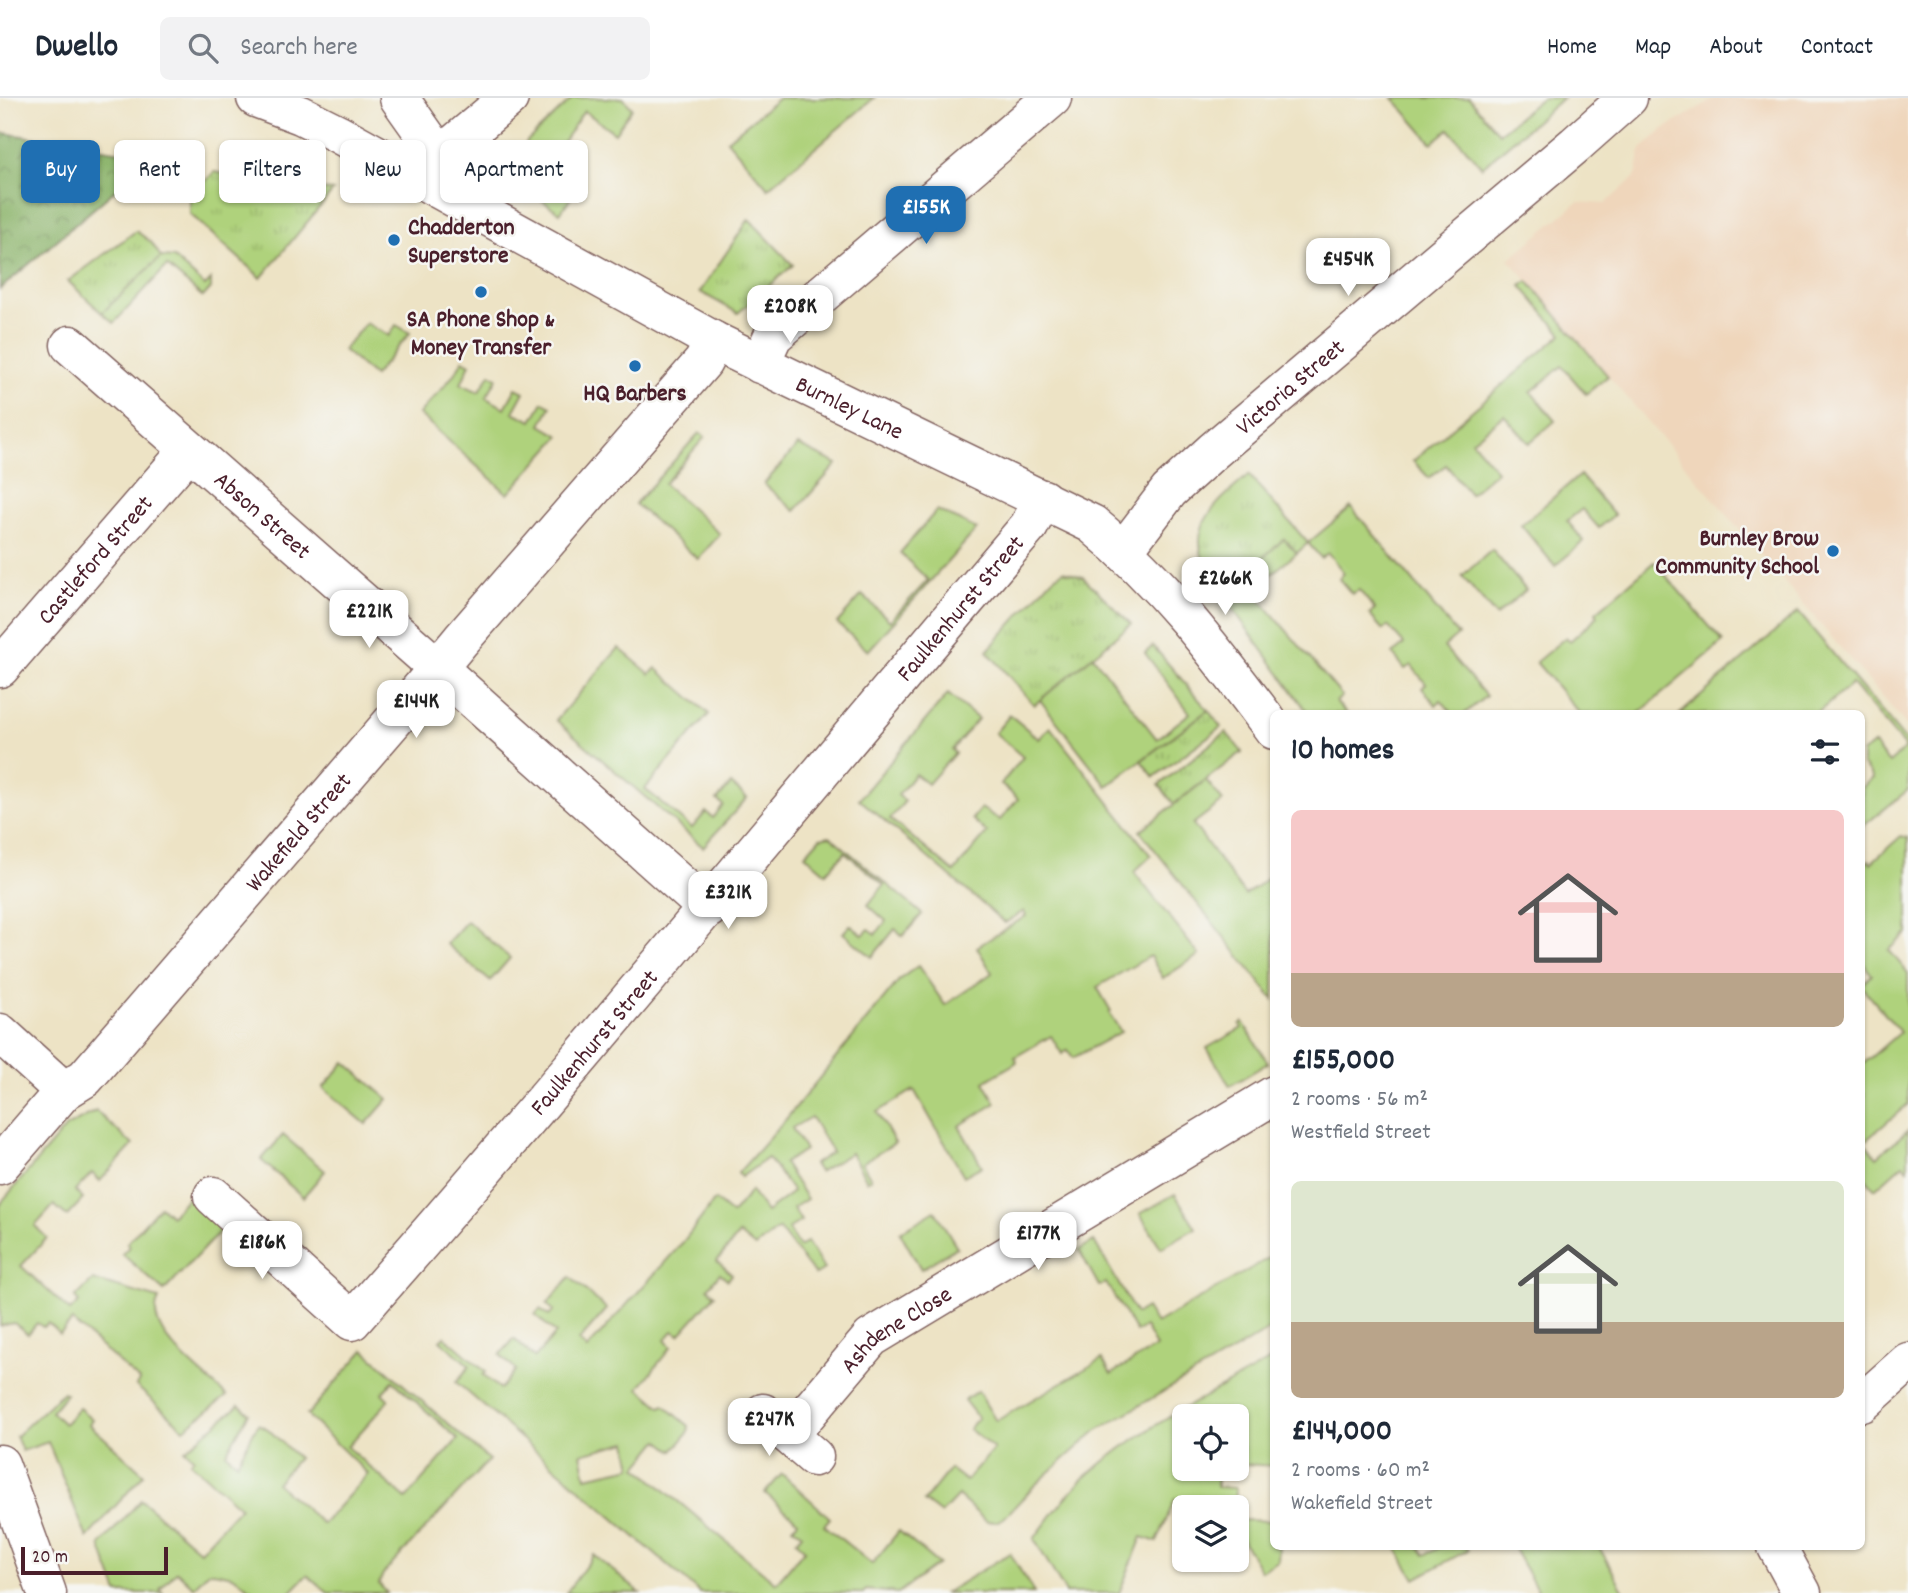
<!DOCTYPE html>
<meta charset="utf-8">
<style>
body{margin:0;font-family:Dekko,sans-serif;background:#f2f2f3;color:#1f2937;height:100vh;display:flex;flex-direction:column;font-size:26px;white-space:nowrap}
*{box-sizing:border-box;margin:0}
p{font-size:23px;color:#747a83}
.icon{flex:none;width:38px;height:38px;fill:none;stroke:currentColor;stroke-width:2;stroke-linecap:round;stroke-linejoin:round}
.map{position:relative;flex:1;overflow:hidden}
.sheet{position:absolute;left:1270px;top:612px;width:595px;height:840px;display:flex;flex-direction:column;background:#fff;border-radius:10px;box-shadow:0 2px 5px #0004}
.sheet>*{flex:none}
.banner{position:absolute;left:21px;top:42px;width:665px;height:63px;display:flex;gap:14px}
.controls{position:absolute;left:1172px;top:1306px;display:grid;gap:14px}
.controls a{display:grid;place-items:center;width:77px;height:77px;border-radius:10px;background:#fff;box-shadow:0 2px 5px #0004;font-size:35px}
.scale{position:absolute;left:21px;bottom:18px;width:147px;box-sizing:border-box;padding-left:7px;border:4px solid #4a1f2b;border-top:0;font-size:19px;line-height:24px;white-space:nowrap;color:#4a1f2b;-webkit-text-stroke:5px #f6f6f2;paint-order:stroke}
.price{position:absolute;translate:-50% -60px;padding:0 16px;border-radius:14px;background:#fff;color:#222;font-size:23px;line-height:46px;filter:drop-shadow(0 2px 4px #0008)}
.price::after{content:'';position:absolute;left:50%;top:42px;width:21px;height:16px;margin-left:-10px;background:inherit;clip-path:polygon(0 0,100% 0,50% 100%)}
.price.selected{background:#1f6fb2;color:#fff}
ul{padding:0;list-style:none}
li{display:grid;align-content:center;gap:14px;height:371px;padding:0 21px}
li span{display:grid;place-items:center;height:217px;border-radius:10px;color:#555}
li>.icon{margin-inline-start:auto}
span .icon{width:126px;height:126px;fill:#fffc;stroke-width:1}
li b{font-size:30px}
h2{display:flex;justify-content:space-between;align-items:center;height:84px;padding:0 21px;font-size:30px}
.chip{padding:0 24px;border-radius:10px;background:#fff;box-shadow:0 2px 5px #0004;font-size:24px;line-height:63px}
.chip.selected{background:#1f6fb2;color:#fff}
header{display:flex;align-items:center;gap:42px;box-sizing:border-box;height:98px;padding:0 35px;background:#fff;border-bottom:2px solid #e0e1e3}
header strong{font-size:33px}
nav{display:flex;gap:38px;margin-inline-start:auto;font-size:24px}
.search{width:490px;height:63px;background:#f2f2f3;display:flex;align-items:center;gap:18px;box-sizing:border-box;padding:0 24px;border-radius:10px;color:#747a83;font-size:26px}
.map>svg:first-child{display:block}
</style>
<header>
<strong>Dwello</strong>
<div class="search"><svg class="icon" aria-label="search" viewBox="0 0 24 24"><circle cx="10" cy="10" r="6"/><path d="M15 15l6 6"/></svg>Search here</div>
<nav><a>Home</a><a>Map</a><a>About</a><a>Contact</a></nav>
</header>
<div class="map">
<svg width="1908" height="1495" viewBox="0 0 1908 1495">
<defs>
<pattern id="grass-tufts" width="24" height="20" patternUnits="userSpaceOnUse" patternTransform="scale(1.75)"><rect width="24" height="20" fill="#afd27b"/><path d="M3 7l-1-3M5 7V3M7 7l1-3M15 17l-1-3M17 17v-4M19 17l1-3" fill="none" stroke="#98b46a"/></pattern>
<pattern id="forest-crowns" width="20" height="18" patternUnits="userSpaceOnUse" patternTransform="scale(1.75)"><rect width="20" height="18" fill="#8bb46b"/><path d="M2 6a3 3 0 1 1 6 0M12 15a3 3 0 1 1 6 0" fill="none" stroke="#749258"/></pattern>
</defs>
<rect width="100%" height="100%" fill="#f6f6f2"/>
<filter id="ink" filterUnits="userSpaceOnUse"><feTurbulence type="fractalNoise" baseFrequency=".0143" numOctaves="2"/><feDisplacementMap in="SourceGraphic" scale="14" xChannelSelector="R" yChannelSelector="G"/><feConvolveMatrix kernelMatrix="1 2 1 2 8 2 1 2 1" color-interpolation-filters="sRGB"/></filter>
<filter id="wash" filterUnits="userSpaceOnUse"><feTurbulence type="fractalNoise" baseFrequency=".00686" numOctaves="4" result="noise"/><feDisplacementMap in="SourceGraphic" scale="28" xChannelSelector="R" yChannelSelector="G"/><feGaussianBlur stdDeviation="1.57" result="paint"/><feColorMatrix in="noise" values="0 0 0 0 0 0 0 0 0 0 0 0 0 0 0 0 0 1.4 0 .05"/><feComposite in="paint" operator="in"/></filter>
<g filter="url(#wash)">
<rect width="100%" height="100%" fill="#ede3c5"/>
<path fill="#efd6bb" d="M 1715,0 L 1908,0 L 1908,629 L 1509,161 L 1578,104 L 1605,106 L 1636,78 L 1641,51 L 1664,31 Z"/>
<g fill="url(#grass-tufts)" stroke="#7c7853" stroke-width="2">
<path d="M 214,74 L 333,93 L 261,180 L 190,116 L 190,100 Z"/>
<path d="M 749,121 L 793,167 L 738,215 L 700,194 Z"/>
<path d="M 136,133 L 151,144 L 161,159 L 102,215 L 68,183 Z"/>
<path d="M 1249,377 L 1308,445 L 1297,455 L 1284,441 L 1222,496 C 1181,438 1201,417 1249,377 Z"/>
<path d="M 1063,473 L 1083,479 L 1131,526 L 1034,607 L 987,553 L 1052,481 Z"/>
<path d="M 1208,612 L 1221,629 L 1154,679 L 1141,663 Z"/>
<path d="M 1226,634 L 1242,654 L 1174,706 L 1159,687 Z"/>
</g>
<path fill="url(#forest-crowns)" stroke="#6a6a4b" stroke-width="2" d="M 4,35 L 128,55 L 127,82 L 0,191 L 0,36 Z"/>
<g fill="#afd27b" stroke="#7c7853" stroke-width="2" fill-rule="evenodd">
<path d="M 573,0 L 623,0 L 632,10 L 615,35 L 584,13 L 548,66 L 579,88 L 560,115 L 539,100 L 529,84 L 523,53 L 527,43 Z"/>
<path d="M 779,0 L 874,0 L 768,90 L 727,42 Z"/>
<path d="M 1393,0 L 1469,0 L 1499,35 L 1542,0 L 1563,0 L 1482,69 L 1449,31 L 1432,45 Z"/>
<path d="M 161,159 L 174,160 L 205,188 L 211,182 L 211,190 L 203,199 L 167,168 L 114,225 L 102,215 Z"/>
<path d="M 1528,183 L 1608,278 L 1586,296 L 1562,268 L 1531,294 L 1555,323 L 1529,345 L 1504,317 L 1472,343 L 1497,373 L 1470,396 L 1446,367 L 1429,380 L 1413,363 L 1562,236 L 1521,188 Z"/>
<path d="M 366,225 L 389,238 L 396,227 L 410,235 L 374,278 L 343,252 Z"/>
<path d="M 463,262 L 470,266 L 461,286 L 479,294 L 490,276 L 497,280 L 486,300 L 505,310 L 516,290 L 524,294 L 513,314 L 532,323 L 543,304 L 551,308 L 541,327 L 560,338 L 508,396 L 419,316 C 434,298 452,283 463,262 Z"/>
<path d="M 699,335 L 705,339 L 664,386 L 720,436 L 698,461 L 635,406 Z"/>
<path d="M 798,347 L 837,366 L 795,413 L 764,386 Z"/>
<path d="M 1580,377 L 1614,417 L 1599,430 L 1582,411 L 1567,423 L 1584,443 L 1555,468 L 1521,427 Z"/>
<path d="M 1351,409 L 1458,537 L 1444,549 L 1486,598 L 1464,616 L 1453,616 L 1441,602 L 1436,607 L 1422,590 L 1426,586 L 1411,567 L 1405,571 L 1393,556 L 1404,546 L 1388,528 L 1383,532 L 1369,516 L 1375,511 L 1359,492 L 1352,496 L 1339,481 L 1344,475 L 1328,455 L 1321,460 L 1308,445 Z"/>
<path d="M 937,412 L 977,431 L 868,553 L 837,525 L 862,497 L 890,523 L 928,482 L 900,455 Z"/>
<path d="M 1284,441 L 1297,455 L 1252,492 L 1342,598 L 1336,604 L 1347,616 L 1309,616 L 1222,496 Z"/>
<path d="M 1492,452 L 1526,492 L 1496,518 L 1462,478 Z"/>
<path d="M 1654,464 L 1723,544 L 1638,616 L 1580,616 L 1536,564 L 1566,539 L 1570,543 L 1598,518 L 1596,514 Z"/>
<path d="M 1798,514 L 1908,645 L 1908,692 L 1862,729 L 1862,689 L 1873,680 L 1862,666 L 1862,655 L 1873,646 L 1889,665 L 1906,650 L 1852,586 L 1816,616 L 1680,616 Z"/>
<path d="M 1153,548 L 1208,612 L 1107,688 L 1040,602 L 1093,558 L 1157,641 L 1190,615 L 1145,555 Z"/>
<path d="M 619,550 L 650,576 L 656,570 L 709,616 L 645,691 L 692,730 L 706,714 L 713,720 L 723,707 L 717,702 L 731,686 L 747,700 L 703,749 L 556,622 Z"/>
<path d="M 948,596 L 978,621 L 952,652 L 955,655 L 928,686 L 915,676 L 898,697 L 905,703 L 890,721 L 954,774 L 987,735 L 972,721 L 981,710 L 1000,722 L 1018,701 L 1001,686 L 1023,659 L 995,635 L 1010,617 L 1039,641 L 1050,629 L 1151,758 L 1134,774 L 1199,857 L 1163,880 L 1150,858 L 1097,889 L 1111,913 L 1109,915 L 1121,934 L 1073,960 L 1068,952 L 1062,956 L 1051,938 L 1015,959 L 1017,964 L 984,984 L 996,1005 L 959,1028 L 982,1068 L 964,1078 L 914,992 L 877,1014 L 895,1045 L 862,1065 L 871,1081 L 867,1083 L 851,1055 L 819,1074 L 814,1066 L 832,1054 L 811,1019 L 792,1030 L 805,1052 L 784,1065 L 807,1101 L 793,1110 L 801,1123 L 788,1131 L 799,1149 L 807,1144 L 824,1171 L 815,1177 L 779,1131 L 755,1149 L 739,1136 L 717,1163 L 732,1176 L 728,1182 L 720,1175 L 708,1190 L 715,1197 L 679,1237 L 673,1233 L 665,1242 L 671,1249 L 639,1290 L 661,1309 L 664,1307 L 689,1328 L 688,1335 L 673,1353 L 659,1342 L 637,1369 L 776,1485 L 805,1451 L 796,1443 L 802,1436 L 793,1429 L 798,1423 L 765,1395 L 782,1376 L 830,1420 L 824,1427 L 872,1466 L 899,1433 L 938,1466 L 898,1495 L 866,1492 L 863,1495 L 700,1495 L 456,1284 L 470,1268 L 440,1242 L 444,1238 L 486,1274 L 483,1277 L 500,1291 L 516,1272 L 500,1257 L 514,1241 L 535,1260 L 556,1235 L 535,1217 L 540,1211 L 549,1218 L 554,1213 L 547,1206 L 570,1179 L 607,1211 L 579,1243 L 587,1251 L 683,1144 L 715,1102 L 732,1116 L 751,1093 L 766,1114 L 793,1094 L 768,1060 L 741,1079 L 738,1075 L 787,1020 L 900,881 L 918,868 L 945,907 L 992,875 L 977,849 L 1026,818 L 1024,813 L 1005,825 L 859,701 ZM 627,1344 L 632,1369 L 586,1379 L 581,1356 Z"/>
<path d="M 1206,682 L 1223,703 L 1193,726 L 1245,797 L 1274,776 L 1274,902 L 1140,733 Z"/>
<path d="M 830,738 L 922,816 L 903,838 L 895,831 L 872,859 L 843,835 L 850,827 L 863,837 L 869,831 L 876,836 L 886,823 L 868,807 L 884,787 L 845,754 L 826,775 L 805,757 L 820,740 Z"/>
<path d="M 1901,738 L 1908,740 L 1908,835 L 1889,852 L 1908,875 L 1908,1006 L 1864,1044 L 1877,1059 L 1908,1032 L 1908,1071 L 1903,1066 L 1875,1091 L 1862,1076 L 1862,1007 L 1865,996 L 1862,993 L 1862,967 L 1900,934 L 1862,889 L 1862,886 L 1872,877 L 1862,864 L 1862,768 L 1869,762 L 1871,765 Z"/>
<path d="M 467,823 L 510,860 L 490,883 L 446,846 Z"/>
<path d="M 1243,924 L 1268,965 L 1230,988 L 1207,950 L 1242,930 L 1240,926 Z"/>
<path d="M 345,964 L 388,1001 L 366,1026 L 323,990 Z"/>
<path d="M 96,1013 L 133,1047 L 100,1083 L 92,1075 L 75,1093 L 83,1101 L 67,1118 L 54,1107 L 35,1128 L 47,1140 L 21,1168 L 70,1213 L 79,1204 L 75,1200 L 93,1182 L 159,1201 C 141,1233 206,1278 227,1298 L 184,1331 L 136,1288 L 140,1283 L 72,1223 L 60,1236 L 48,1225 L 43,1229 L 37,1225 L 28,1236 L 14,1225 L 0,1228 L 0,1108 L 4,1101 L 66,1029 Z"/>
<path d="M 283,1037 L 325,1073 L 303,1099 L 261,1062 Z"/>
<path d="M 1175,1096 L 1196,1130 L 1161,1150 L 1140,1116 Z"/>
<path d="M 188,1099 L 223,1130 L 164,1193 L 122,1156 L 130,1148 L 127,1145 L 160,1108 L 171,1118 Z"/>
<path d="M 935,1113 L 957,1149 L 921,1171 L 900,1134 Z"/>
<path d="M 1094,1143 L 1136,1216 L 1146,1210 L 1156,1226 L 1274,1157 L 1274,1229 L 1096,1333 L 1034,1388 L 1004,1420 L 996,1424 L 986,1423 L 958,1398 L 941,1416 L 924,1403 L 950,1371 L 966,1383 L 994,1351 L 969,1331 L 978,1320 L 964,1302 L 978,1293 L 996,1323 L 1102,1261 L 1111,1276 L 1156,1249 L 1145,1229 L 1136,1234 L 1106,1185 L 1099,1188 L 1079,1152 Z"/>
<path d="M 364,1252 L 489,1362 L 383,1476 L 379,1486 L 387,1495 L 328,1495 L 307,1477 L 290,1495 L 250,1495 L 252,1492 L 233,1478 L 209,1473 L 194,1489 L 177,1473 L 160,1491 L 163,1495 L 118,1495 L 100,1447 L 141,1402 L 200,1453 L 240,1409 L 190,1364 L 194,1360 L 185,1352 L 239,1307 L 249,1315 L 226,1355 L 237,1365 L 258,1326 L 268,1331 L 298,1360 L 276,1385 L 323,1426 L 368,1376 L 307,1317 ZM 393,1283 L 458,1341 L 406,1401 L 347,1349 L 389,1302 L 382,1295 Z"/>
<path d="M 1274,1260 L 1274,1368 L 1243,1366 L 1243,1348 L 1237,1348 L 1237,1318 L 1185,1318 L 1185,1370 L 1217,1370 L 1217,1389 L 1236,1390 L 1235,1409 L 1194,1409 L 1175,1401 L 1157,1444 L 1142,1439 L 1119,1495 L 1066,1495 L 1034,1441 C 1051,1418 1068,1394 1090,1375 C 1144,1328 1212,1296 1274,1260 Z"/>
<path d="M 63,1294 L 66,1296 L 51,1314 L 64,1326 L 79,1310 L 92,1321 L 89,1326 L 144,1376 L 87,1440 L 48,1344 L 22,1353 L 16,1338 Z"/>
<path d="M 1237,1422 L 1274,1423 L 1274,1449 L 1279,1449 L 1278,1463 L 1261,1473 L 1237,1433 Z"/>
<path d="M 1396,1449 L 1420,1449 L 1425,1457 L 1441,1449 L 1466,1449 L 1468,1452 L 1415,1481 Z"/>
<path d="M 1513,1449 L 1599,1449 L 1625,1495 L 1539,1495 Z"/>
<path d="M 1010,1455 L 1034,1495 L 945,1495 Z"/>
<path d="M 594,1457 L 640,1495 L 566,1495 Z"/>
</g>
</g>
<g filter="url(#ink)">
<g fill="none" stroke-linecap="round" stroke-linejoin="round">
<g stroke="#836461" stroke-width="41">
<g id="street">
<path d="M 399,0 L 440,58"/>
<path id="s1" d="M 70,247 L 438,570 L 708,811"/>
<path d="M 760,266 L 773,238 L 1052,0"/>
<path id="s2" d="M 0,570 L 189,352"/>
<path d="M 0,935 L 64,993"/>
<path id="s3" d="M 0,1067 L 64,993 L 85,980 L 413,600 L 461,542 L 703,264 L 714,243"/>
<path id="s4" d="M 213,1098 L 352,1223 C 583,962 803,693 1029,428 L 1043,401"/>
<path d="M 1862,1305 L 1908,1264"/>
<path d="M 763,1315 L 814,1359"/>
<path id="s5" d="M 789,1337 L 871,1240 L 1274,997"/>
<path d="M 0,1366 L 47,1495"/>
</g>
</g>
<g stroke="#836461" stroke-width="41">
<g id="secondary">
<path id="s6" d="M 256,0 L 301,17 L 337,35 L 714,243 L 1092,426 C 1166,487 1217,556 1274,632"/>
<path d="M 425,84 L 440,58 L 509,0"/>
<path id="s7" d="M 1124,452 L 1169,393 L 1213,353 L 1575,47 L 1628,0"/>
<path d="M 1777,1449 L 1802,1495"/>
</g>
</g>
<use href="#street" stroke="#fff" stroke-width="38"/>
<use href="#secondary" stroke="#fff" stroke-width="38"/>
</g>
</g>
<g fill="#1f6fb2" stroke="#f6f6f2" stroke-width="2.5">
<circle cx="394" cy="142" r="7"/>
<circle cx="481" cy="194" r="7"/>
<circle cx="635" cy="268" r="7"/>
<circle cx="1833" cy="453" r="7"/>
</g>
<g text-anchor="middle" stroke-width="5" stroke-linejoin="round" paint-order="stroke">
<g font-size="24" font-weight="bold" fill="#4a1f2b" stroke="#f6f6f2">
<text x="408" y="136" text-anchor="start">Chadderton<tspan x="408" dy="28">Superstore</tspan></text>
<text x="481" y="228">SA Phone Shop &amp;<tspan x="481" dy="28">Money Transfer</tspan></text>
<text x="635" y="302">HQ Barbers</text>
<text x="1819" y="447" text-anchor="end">Burnley Brow<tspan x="1819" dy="28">Community School</tspan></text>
</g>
<g font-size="24" fill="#4a1f2b" stroke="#f6f6f2">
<text dy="8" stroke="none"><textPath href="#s7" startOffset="234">Victoria Street</textPath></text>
<text dy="8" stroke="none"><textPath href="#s6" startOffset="670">Burnley Lane</textPath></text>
<text dy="8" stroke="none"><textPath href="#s1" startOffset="257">Abson Street</textPath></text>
<text dy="8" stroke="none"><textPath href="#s2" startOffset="144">Castleford Street</textPath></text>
<text dy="8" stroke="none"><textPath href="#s4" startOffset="1124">Faulkenhurst Street</textPath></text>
<text dy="8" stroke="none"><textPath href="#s3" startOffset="448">Wakefield Street</textPath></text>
<text dy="8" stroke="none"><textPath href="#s4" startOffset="556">Faulkenhurst Street</textPath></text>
<text dy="8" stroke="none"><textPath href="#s5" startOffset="152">Ashdene Close</textPath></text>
</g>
</g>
</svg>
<div class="controls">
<a><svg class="icon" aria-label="locate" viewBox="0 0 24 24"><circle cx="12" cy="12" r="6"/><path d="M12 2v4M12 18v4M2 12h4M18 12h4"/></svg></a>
<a><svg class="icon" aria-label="layers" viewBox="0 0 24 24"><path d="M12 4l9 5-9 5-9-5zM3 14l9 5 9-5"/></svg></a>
</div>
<div class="scale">20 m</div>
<b class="price selected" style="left:926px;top:148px">£155K</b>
<b class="price" style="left:1348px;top:200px">£454K</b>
<b class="price" style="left:790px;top:247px">£208K</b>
<b class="price" style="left:1225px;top:519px">£266K</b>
<b class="price" style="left:369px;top:552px">£221K</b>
<b class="price" style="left:416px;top:642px">£144K</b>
<b class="price" style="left:728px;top:833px">£321K</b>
<b class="price" style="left:1038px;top:1174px">£177K</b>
<b class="price" style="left:262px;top:1183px">£186K</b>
<b class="price" style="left:769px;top:1360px">£247K</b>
<div class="banner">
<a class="chip selected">Buy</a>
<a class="chip">Rent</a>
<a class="chip">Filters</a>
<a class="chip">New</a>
<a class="chip">Apartment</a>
</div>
<section class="sheet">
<h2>10 homes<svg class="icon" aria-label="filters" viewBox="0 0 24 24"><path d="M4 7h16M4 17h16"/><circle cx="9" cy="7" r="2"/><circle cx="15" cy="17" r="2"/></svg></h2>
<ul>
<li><span style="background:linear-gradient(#f6c9c9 75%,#b9a48a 0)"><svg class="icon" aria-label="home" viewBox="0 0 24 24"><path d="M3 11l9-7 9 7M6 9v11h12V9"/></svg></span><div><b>£155,000</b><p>2 rooms · 56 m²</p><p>Westfield Street</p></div></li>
<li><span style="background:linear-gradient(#dfe7d0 65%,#b9a48a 0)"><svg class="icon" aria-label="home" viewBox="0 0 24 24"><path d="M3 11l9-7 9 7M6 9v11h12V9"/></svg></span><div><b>£144,000</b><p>2 rooms · 60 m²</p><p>Wakefield Street</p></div></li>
</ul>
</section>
</div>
